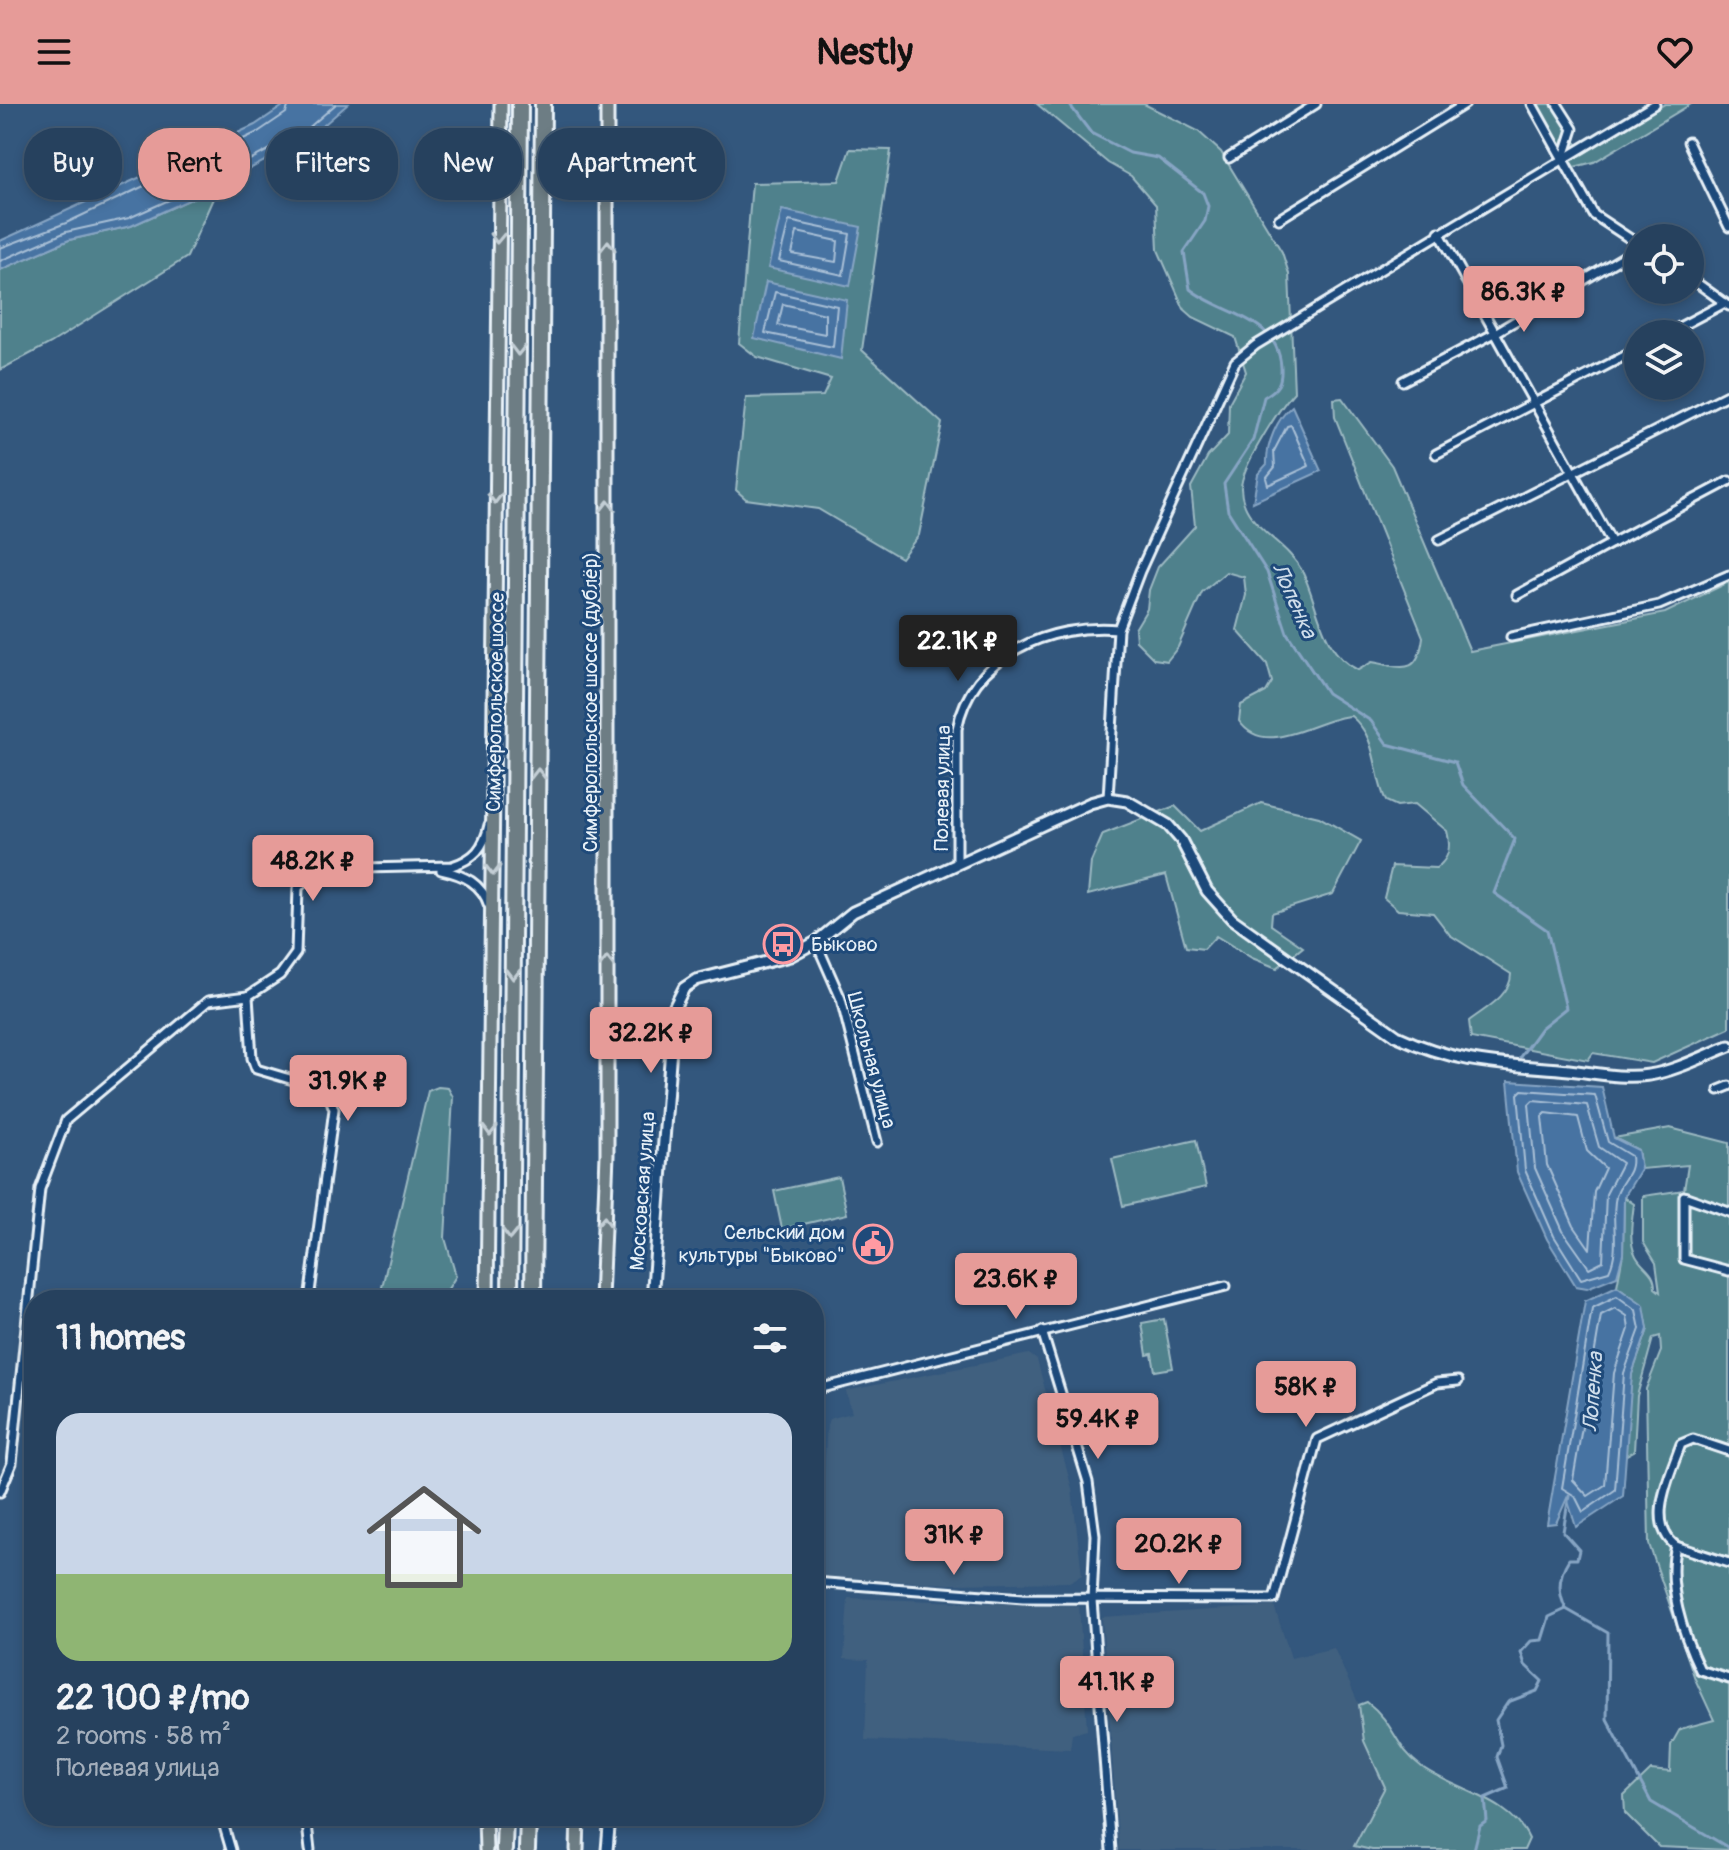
<!DOCTYPE html>
<meta charset="utf-8">
<style>
body{margin:0;font-family:Pangolin,sans-serif;background:#324c67;color:#f1f3f6;height:100vh;display:flex;flex-direction:column;font-size:30px;white-space:nowrap}
*{box-sizing:border-box;margin:0}
p{font-size:26px;color:#a4afbc}
.icon{flex:none;width:44px;height:44px;fill:none;stroke:currentColor;stroke-width:2;stroke-linecap:round;stroke-linejoin:round}
.map{position:relative;flex:1;overflow:hidden}
.drawer{position:absolute;left:24px;top:1186px;width:800px;height:536px;display:flex;flex-direction:column;background:#26415e;border-radius:32px;box-shadow:0 4px 12px #0003,0 0 0 2px #425a73}
.drawer>*{flex:none}
.guide{position:absolute;left:24px;top:24px;width:800px;height:72px;display:flex;gap:16px}
.controls{position:absolute;left:1624px;top:120px;display:grid;gap:16px}
.controls a{display:grid;place-items:center;width:80px;height:80px;border-radius:50%;background:#26415e;box-shadow:0 4px 12px #0003,0 0 0 2px #425a73;font-size:40px}
.price{position:absolute;translate:-50% -68px;padding:0 18px;border-radius:8px;background:#e69b98;color:#111;font-size:26px;line-height:52px;filter:drop-shadow(0 2px 4px #0008)}
.price::after{content:'';position:absolute;left:50%;top:48px;width:24px;height:18px;margin-left:-12px;background:inherit;clip-path:polygon(0 0,100% 0,50% 100%)}
.price.current{background:#222;color:#fff}
ul{padding:0;list-style:none}
li{display:grid;align-content:center;gap:16px;height:424px;padding:0 32px}
li+li{border-top:2px solid #425a73}
li span{display:grid;place-items:center;height:248px;border-radius:24px;color:#555}
li>.icon{margin-inline-start:auto}
span .icon{width:144px;height:144px;fill:#fffc;stroke-width:1}
li b{font-size:34px}
h2{display:flex;justify-content:space-between;align-items:center;height:96px;padding:0 32px;font-size:34px}
.pill{padding:0 28px;border-radius:32px;background:#26415e;box-shadow:0 4px 12px #0003,0 0 0 2px #425a73;font-size:28px;line-height:72px}
.pill.current{background:#e69b98;color:#111}
header{display:flex;justify-content:space-between;align-items:center;height:104px;padding:0 32px;background:#e69b98;color:#111;font-size:36px;font-weight:700}
.map>svg:first-child{display:block}
</style>
<header><svg class="icon" aria-label="menu" viewBox="0 0 24 24"><path d="M4 6h16M4 12h16M4 18h16"/></svg>Nestly<svg class="icon" aria-label="heart" viewBox="0 0 24 24"><path d="M12 20l-8-8c-3-5 5-10 8-4 3-6 11-1 8 4z"/></svg></header>
<div class="map">
<svg width="1729" height="1746" viewBox="0 0 1729 1746">
<rect width="100%" height="100%" fill="#33577d"/>
<filter id="ink" filterUnits="userSpaceOnUse"><feTurbulence type="fractalNoise" baseFrequency=".0125" numOctaves="2"/><feDisplacementMap in="SourceGraphic" scale="16" xChannelSelector="R" yChannelSelector="G"/><feConvolveMatrix kernelMatrix="1 2 1 2 8 2 1 2 1" color-interpolation-filters="sRGB"/></filter>
<g filter="url(#ink)">
<g fill="#41607f">
<path d="M 1029,1250 L 1037,1256 L 1072,1385 L 1082,1471 L 1069,1478 L 948,1480 L 818,1472 L 827,1321 L 829,1315 L 852,1309 L 846,1287 Z"/>
<path d="M 848,1494 L 1079,1502 L 1087,1626 L 1072,1630 L 1070,1645 L 865,1636 L 868,1556 L 844,1555 Z"/>
<path d="M 1274,1502 L 1291,1554 L 1334,1544 L 1359,1601 L 1364,1637 L 1385,1683 L 1354,1741 L 1372,1746 L 1119,1746 L 1102,1513 Z"/>
</g>
<g fill="#50818c" stroke="#9cb9c2" stroke-width="2">
<path d="M 1037,0 L 1144,0 L 1198,27 L 1221,48 L 1282,148 L 1289,170 L 1294,288 C 1280,303 1241,363 1241,384 C 1242,423 1286,436 1302,467 C 1319,501 1320,548 1358,566 L 1372,558 C 1404,564 1418,572 1423,533 L 1335,313 L 1334,295 L 1342,294 L 1392,362 L 1470,547 L 1665,509 L 1729,478 L 1729,924 L 1652,959 L 1593,949 L 1588,956 L 1471,934 L 1469,917 C 1484,905 1511,892 1511,870 L 1450,831 L 1433,809 L 1398,806 L 1384,794 L 1392,762 L 1436,764 C 1450,755 1451,742 1447,727 L 1415,700 L 1397,702 L 1386,697 C 1372,668 1379,635 1351,612 C 1318,613 1266,656 1239,617 L 1241,601 L 1266,588 L 1272,578 L 1267,560 L 1237,526 L 1246,491 L 1244,473 L 1226,468 L 1202,488 L 1178,543 L 1167,557 L 1154,555 L 1136,537 L 1135,525 L 1147,505 L 1149,486 L 1158,463 L 1195,422 L 1191,383 L 1208,352 L 1228,331 L 1229,299 L 1246,268 L 1235,233 L 1193,213 L 1184,205 L 1158,146 L 1156,101 L 1131,72 L 1108,59 Z"/>
<path d="M 1534,0 L 1552,0 L 1583,50 L 1665,0 L 1691,0 L 1594,58 L 1574,63 Z"/>
<path d="M 850,45 L 891,46 L 862,246 L 942,319 L 919,431 L 901,454 L 818,405 L 746,395 L 736,386 L 746,294 L 823,292 L 831,275 L 757,253 L 739,239 L 752,79 L 839,77 Z"/>
<path d="M 202,90 L 215,90 L 187,153 L 51,239 L 0,266 L 0,166 L 69,136 L 131,122 Z"/>
<path d="M 1261,699 L 1319,713 L 1361,737 L 1333,790 L 1272,809 L 1271,821 L 1303,843 L 1277,864 L 1252,854 L 1216,832 L 1204,845 L 1186,843 L 1166,771 L 1088,791 L 1091,758 L 1103,730 L 1175,702 L 1200,727 Z"/>
<path d="M 438,983 L 448,984 L 453,993 L 445,1134 L 456,1172 L 441,1196 L 379,1196 L 428,987 Z"/>
<path d="M 1670,1024 L 1729,1039 L 1729,1746 L 1659,1743 L 1625,1709 L 1624,1692 L 1651,1666 L 1670,1668 L 1671,1641 L 1680,1625 L 1714,1616 L 1695,1575 L 1649,1440 L 1646,1285 L 1661,1247 L 1660,1232 L 1653,1234 L 1637,1292 L 1634,1347 L 1623,1353 L 1632,1270 L 1648,1225 L 1643,1201 L 1617,1182 L 1623,1150 L 1624,1093 L 1634,1100 C 1632,1116 1628,1137 1636,1152 C 1643,1165 1655,1167 1655,1184 L 1660,1188 L 1656,1159 L 1643,1138 L 1643,1092 L 1684,1086 L 1688,1061 L 1641,1065 L 1638,1046 L 1614,1034 Z"/>
<path d="M 1196,1036 L 1206,1083 L 1123,1102 L 1112,1055 Z"/>
<path d="M 839,1073 L 847,1110 L 782,1125 L 774,1087 Z"/>
<path d="M 1164,1215 L 1173,1264 L 1155,1267 L 1152,1250 L 1147,1251 L 1142,1219 Z"/>
<path d="M 1367,1598 C 1396,1620 1393,1642 1422,1663 C 1456,1687 1511,1695 1529,1735 L 1524,1746 L 1372,1746 L 1354,1742 L 1385,1683 L 1364,1637 L 1359,1601 Z"/>
</g>
<g fill="#4773a2" stroke="#87a5c4" stroke-width="2">
<path d="M 286,0 L 348,0 L 310,33 L 202,90 L 131,122 L 69,136 L 0,166 L 0,137 L 255,21 Z"/>
<path d="M 782,106 L 861,123 L 850,182 L 768,164 Z"/>
<path d="M 766,178 L 847,196 L 841,255 L 754,234 Z"/>
<path d="M 1292,302 L 1321,367 L 1253,398 L 1258,370 L 1267,360 C 1266,341 1277,314 1292,302 Z"/>
<path d="M 1508,977 L 1602,983 L 1614,1034 L 1638,1046 L 1641,1065 L 1624,1093 L 1623,1150 L 1617,1172 L 1587,1184 L 1576,1182 L 1547,1135 L 1517,1068 Z"/>
<path d="M 1617,1182 L 1644,1201 L 1648,1225 L 1632,1270 L 1623,1392 L 1576,1423 L 1567,1394 L 1556,1419 L 1547,1420 L 1585,1197 Z"/>
</g>
<g fill="none" stroke-linecap="round" stroke-linejoin="round">
<g stroke="#a8bfd6" stroke-width="2">
<path d="M 789,117 L 850,130 L 843,171 L 779,157 Z"/>
<path d="M 797,128 L 838,137 L 836,158 L 792,150 Z"/>
<path d="M 0,144 L 66,119 L 258,28 L 286,9 L 289,0"/>
<path d="M 0,157 L 66,128 L 129,114 L 198,83 L 305,27 L 336,0"/>
<path d="M 775,188 L 837,202 L 833,243 L 765,229 Z"/>
<path d="M 783,200 L 825,210 L 825,230 L 778,221 Z"/>
<path d="M 1291,321 L 1309,362 L 1268,381 L 1266,374 L 1275,363 L 1274,347 L 1287,322 Z"/>
<path d="M 1522,986 L 1595,991 L 1608,1038 L 1631,1052 C 1634,1070 1620,1076 1616,1092 C 1610,1117 1621,1143 1609,1167 L 1581,1175 L 1554,1132 L 1525,1066 L 1518,990 Z"/>
<path d="M 1533,996 L 1587,1001 L 1599,1043 L 1622,1059 L 1606,1090 L 1603,1157 L 1589,1164 L 1563,1127 L 1535,1064 L 1529,1000 Z"/>
<path d="M 1546,1009 L 1578,1013 L 1587,1047 L 1605,1064 L 1594,1088 L 1590,1145 L 1574,1122 L 1547,1061 L 1542,1013 Z"/>
<path d="M 1617,1192 L 1636,1206 L 1640,1225 L 1624,1269 L 1615,1386 L 1583,1408 L 1575,1392 L 1562,1384 L 1592,1204 Z"/>
<path d="M 1615,1204 L 1627,1212 L 1629,1225 L 1614,1269 L 1605,1381 L 1588,1392 L 1573,1376 L 1601,1211 Z"/>
</g>
<g stroke="#87a5c4" stroke-width="3">
<path d="M 1069,0 L 1091,29 L 1130,49 L 1158,54 L 1203,89 L 1208,102 L 1205,117 L 1184,148 L 1190,185 C 1222,211 1278,212 1281,263 C 1282,279 1278,285 1264,293 L 1253,336 L 1224,380 L 1228,407 L 1267,468 L 1287,529 L 1327,589 L 1371,617 L 1387,640 L 1455,658 L 1463,681 L 1515,735 L 1494,789 L 1547,826 L 1566,904 L 1541,924 L 1520,953"/>
<path d="M 1566,1505 L 1608,1529 L 1607,1615 L 1651,1698 L 1729,1744"/>
<path d="M 1474,1746 L 1480,1722 L 1487,1717 L 1485,1694 L 1508,1684 L 1497,1653 L 1501,1641 L 1496,1616 L 1508,1598 L 1537,1587 L 1542,1577 L 1525,1561 L 1521,1548 L 1531,1537 L 1542,1536 L 1549,1513 L 1566,1505 C 1557,1488 1558,1472 1569,1455 L 1577,1455 L 1579,1446 L 1563,1428 L 1569,1391"/>
</g>
<g stroke="#e8f1f8" stroke-width="13">
<g id="minor">
<path d="M 1532,0 L 1594,111 L 1638,140"/>
<path d="M 1557,0 L 1573,25 L 1563,56"/>
<path d="M 1688,38 L 1729,123"/>
<path d="M 1229,54 L 1316,0"/>
<path d="M 1279,115 L 1465,0"/>
<path d="M 1439,128 L 1612,439 L 1517,491"/>
<path d="M 1690,174 L 1729,202"/>
<path d="M 1666,230 L 1725,199"/>
<path d="M 1403,277 L 1495,229 L 1628,150"/>
<path d="M 1436,350 L 1638,245"/>
<path d="M 1439,436 L 1729,290"/>
<path d="M 1612,439 L 1729,377"/>
<path d="M 1511,533 L 1659,501 L 1729,471"/>
<path d="M 1108,694 L 1118,525 L 1140,467 L 1235,258 L 1256,241 L 1655,0"/>
<path d="M 957,760 L 957,625 C 971,551 1050,519 1118,525"/>
<path d="M 441,766 C 464,771 482,779 489,802"/>
<path d="M 816,838 L 841,895 L 877,1038"/>
<path d="M 248,892 L 252,954 L 256,965 L 327,986 L 334,1005 L 309,1196"/>
<path d="M 1719,986 L 1729,982"/>
<path d="M 1729,1108 L 1684,1092 L 1684,1155 L 1729,1167"/>
<path d="M 1042,1227 L 1088,1378 L 1095,1431 L 1092,1496 L 1111,1746"/>
<path d="M 814,1286 L 1226,1182"/>
<path d="M 1729,1347 L 1693,1335 L 1681,1340 C 1670,1371 1645,1419 1676,1442 C 1666,1480 1683,1531 1700,1566 L 1729,1575"/>
<path d="M 0,1388 L 12,1359 L 40,1085 L 66,1016 L 208,897 L 248,892 L 280,871 L 296,849 L 298,784 L 308,772 L 321,765 L 452,762 C 474,755 484,744 489,721"/>
<path d="M 1676,1442 L 1729,1459"/>
<path d="M 814,1478 L 1023,1494 L 1274,1495 L 1317,1335 L 1437,1279 L 1458,1277"/>
<path d="M 221,1712 L 231,1746"/>
<path d="M 306,1712 L 310,1746"/>
</g>
</g>
<g stroke="#e8f1f8" stroke-width="15">
<g id="tertiary">
<path d="M 652,1196 L 674,904 L 684,884 L 696,876 L 790,852 L 816,838 L 853,808 L 1090,699 L 1108,694 L 1127,697 L 1168,721 L 1181,736 L 1207,787 L 1232,815 L 1397,932 C 1459,961 1503,960 1569,966 C 1596,969 1622,975 1649,971 C 1675,967 1704,952 1729,942"/>
<path d="M 607,1746 L 610,1712"/>
</g>
</g>
<g stroke="#e8f1f8" stroke-width="17">
<g id="primary">
<path d="M 487,1196 L 501,0"/>
<path d="M 601,1196 L 607,1051 L 607,0"/>
<path d="M 485,1712 L 486,1746"/>
<path d="M 577,1746 L 578,1712"/>
</g>
</g>
<g stroke="#e8f1f8" stroke-width="20">
<g id="motorway">
<path d="M 510,1196 L 520,0"/>
<path d="M 533,1196 L 543,0"/>
<path d="M 504,1746 L 505,1712"/>
<path d="M 527,1746 L 528,1712"/>
</g>
</g>
<use href="#minor" stroke="#1f4a7a" stroke-width="7"/>
<use href="#tertiary" stroke="#1f4a7a" stroke-width="9"/>
<use href="#primary" stroke="#6d7d84" stroke-width="11"/>
<use href="#motorway" stroke="#6d7d84" stroke-width="14"/>
</g>
<defs><path id="oneway-chevron" d="M-2-3.5L2.5 0L-2 3.5" fill="none" stroke-width="1.6" stroke-linecap="round" stroke-linejoin="round" transform="scale(2)"/></defs>
<g stroke="#c3ced5">
<use href="#oneway-chevron" transform="translate(497 134) rotate(92)"/>
<use href="#oneway-chevron" transform="translate(608 142) rotate(-90)"/>
<use href="#oneway-chevron" transform="translate(518 246) rotate(91)"/>
<use href="#oneway-chevron" transform="translate(495 394) rotate(90)"/>
<use href="#oneway-chevron" transform="translate(608 402) rotate(-90)"/>
<use href="#oneway-chevron" transform="translate(538 670) rotate(-90)"/>
<use href="#oneway-chevron" transform="translate(493 766) rotate(90)"/>
<use href="#oneway-chevron" transform="translate(607 858) rotate(-90)"/>
<use href="#oneway-chevron" transform="translate(513 870) rotate(91)"/>
<use href="#oneway-chevron" transform="translate(490 1026) rotate(91)"/>
<use href="#oneway-chevron" transform="translate(604 1118) rotate(-87)"/>
<use href="#oneway-chevron" transform="translate(510 1130) rotate(91)"/>
</g>
</g>
<defs>
<g id="bus-ring" transform="scale(2)"><circle r="9.5" fill="#1f4a7a" stroke="#ff9aa2" stroke-width="1.5"/><path d="M-5-6H5V4H4V6H2V4H-2V6H-4V4H-5ZM-3.5-4V0h7V-4ZM-3.5 1.2v1.5H-2V1.2ZM2 1.2v1.5H3.5V1.2Z" fill="#ff9aa2"/></g>
<g id="civic-ring" transform="scale(2)"><circle r="9.5" fill="#1f4a7a" stroke="#ff9aa2" stroke-width="1.5"/><path d="M-.6-6.5H3V-4.5H.6V-3L4-1V1h2V6H-6V1h2V-1L-.6-3ZM-1.2 2.5V6h2.4V2.5Z" fill="#ff9aa2"/></g>
</defs>
<g fill-rule="evenodd">
<use href="#bus-ring" x="783" y="840"/>
<use href="#civic-ring" x="873" y="1140"/>
</g>
<g text-anchor="middle" stroke-width="6" stroke-linejoin="round" paint-order="stroke">
<g font-size="20" fill="#e8f1f8" stroke="#1f4a7a">
<text transform="translate(495 598) rotate(-89)" y="7">Симферопольское шоссе</text>
<text transform="translate(590 598) rotate(-90)" y="7">Симферопольское шоссе (дублёр)</text>
<text transform="translate(942 684) rotate(-89)" y="7">Полевая улица</text>
<text transform="translate(872 956) rotate(75)" y="7">Школьная улица</text>
<text transform="translate(642 1087) rotate(-86)" y="7">Московская улица</text>
</g>
<g font-size="20" fill="#e8f1f8" stroke="#1f4a7a" text-anchor="start">
<text x="811" y="847">Быково</text>
<text x="845" y="1135" text-anchor="end">Сельский дом<tspan x="845" dy="23">культуры "Быково"</tspan></text>
</g>
<g font-size="22" font-style="italic" fill="#d0deeb" stroke="#1f4a7a">
<text transform="translate(1295 496) rotate(66)" y="8">Лопенка</text>
<text transform="translate(1592 1288) rotate(-86)" y="8">Лопенка</text>
</g>
</g>
</svg>
<div class="controls">
<a><svg class="icon" aria-label="locate" viewBox="0 0 24 24"><circle cx="12" cy="12" r="6"/><path d="M12 2v4M12 18v4M2 12h4M18 12h4"/></svg></a>
<a><svg class="icon" aria-label="layers" viewBox="0 0 24 24"><path d="M12 4l9 5-9 5-9-5zM3 14l9 5 9-5"/></svg></a>
</div>
<b class="price" style="left:1524px;top:230px">86.3K ₽</b>
<b class="price current" style="left:958px;top:579px">22.1K ₽</b>
<b class="price" style="left:313px;top:799px">48.2K ₽</b>
<b class="price" style="left:651px;top:971px">32.2K ₽</b>
<b class="price" style="left:348px;top:1019px">31.9K ₽</b>
<b class="price" style="left:1016px;top:1217px">23.6K ₽</b>
<b class="price" style="left:1306px;top:1325px">58K ₽</b>
<b class="price" style="left:1098px;top:1357px">59.4K ₽</b>
<b class="price" style="left:954px;top:1473px">31K ₽</b>
<b class="price" style="left:1179px;top:1482px">20.2K ₽</b>
<b class="price" style="left:1117px;top:1620px">41.1K ₽</b>
<div class="guide">
<a class="pill">Buy</a>
<a class="pill current">Rent</a>
<a class="pill">Filters</a>
<a class="pill">New</a>
<a class="pill">Apartment</a>
</div>
<section class="drawer">
<h2>11 homes<svg class="icon" aria-label="filters" viewBox="0 0 24 24"><path d="M4 7h16M4 17h16"/><circle cx="9" cy="7" r="2"/><circle cx="15" cy="17" r="2"/></svg></h2>
<ul>
<li><span style="background:linear-gradient(#c9d6e8 65%,#8fb573 0)"><svg class="icon" aria-label="home" viewBox="0 0 24 24"><path d="M3 11l9-7 9 7M6 9v11h12V9"/></svg></span><div><b>22 100 ₽/mo</b><p>2 rooms · 58 m²</p><p>Полевая улица</p></div></li>
</ul>
</section>
</div>
